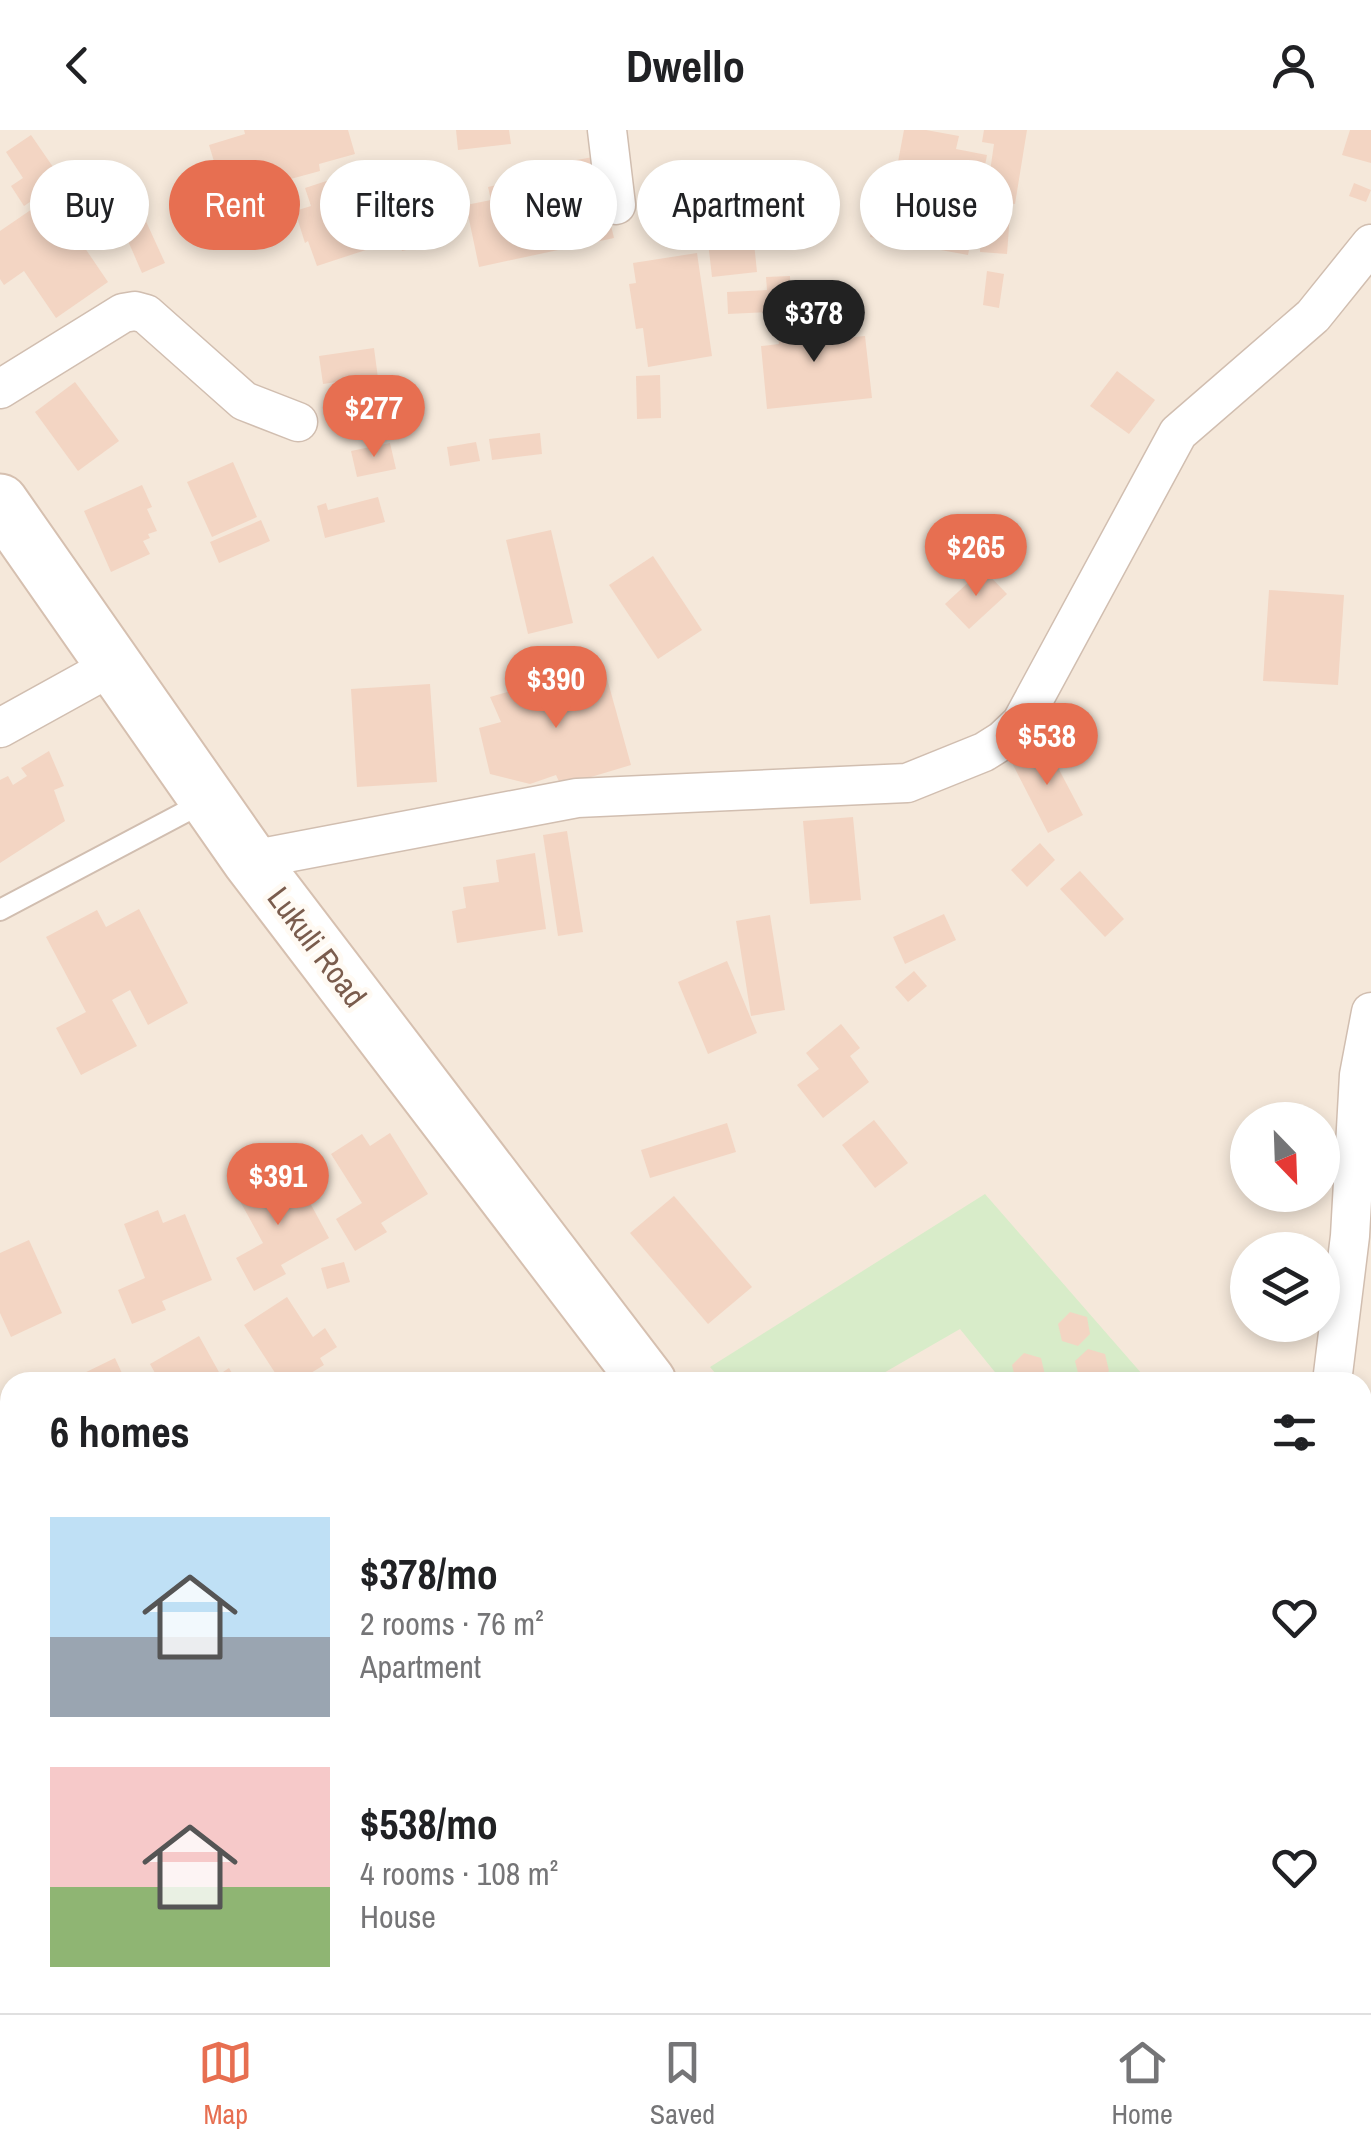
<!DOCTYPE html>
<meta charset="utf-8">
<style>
body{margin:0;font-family:"Archivo Narrow",sans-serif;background:#f2f2f2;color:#202124;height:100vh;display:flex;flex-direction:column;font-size:38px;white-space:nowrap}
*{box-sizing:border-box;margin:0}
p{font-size:32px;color:#757577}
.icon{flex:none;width:55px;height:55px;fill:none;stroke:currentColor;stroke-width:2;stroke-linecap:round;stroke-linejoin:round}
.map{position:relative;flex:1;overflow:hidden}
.sheet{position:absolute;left:0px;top:1242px;width:1372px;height:642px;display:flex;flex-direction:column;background:#fff;border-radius:30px 30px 0 0;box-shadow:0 5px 15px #0003}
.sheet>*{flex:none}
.top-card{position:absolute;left:30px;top:30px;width:1312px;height:90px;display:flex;gap:20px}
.needle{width:65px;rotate:157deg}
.tools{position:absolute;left:1230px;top:972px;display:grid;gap:20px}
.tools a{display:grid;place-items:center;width:110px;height:110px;border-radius:50%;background:#fff;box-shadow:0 5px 15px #0003;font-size:50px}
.price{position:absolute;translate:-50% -85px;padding:0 22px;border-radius:35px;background:#e76f51;color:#fff;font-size:32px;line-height:65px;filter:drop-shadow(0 2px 5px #0008)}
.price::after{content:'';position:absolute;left:50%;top:60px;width:30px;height:22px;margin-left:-15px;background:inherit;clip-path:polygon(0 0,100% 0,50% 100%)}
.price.active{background:#222;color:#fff}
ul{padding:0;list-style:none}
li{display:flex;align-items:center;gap:30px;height:250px;padding:0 50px}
li span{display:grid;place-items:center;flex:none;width:280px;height:200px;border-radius:0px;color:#555}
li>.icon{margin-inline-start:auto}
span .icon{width:120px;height:120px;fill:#fffc;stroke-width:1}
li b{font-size:42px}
h2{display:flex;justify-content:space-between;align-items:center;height:120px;padding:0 50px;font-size:42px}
.pill{padding:0 35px;border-radius:45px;background:#fff;box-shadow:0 5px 15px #0003;font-size:35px;line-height:90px}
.pill.active{background:#e76f51;color:#fff}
header{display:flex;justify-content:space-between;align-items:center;height:130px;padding:0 50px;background:#fff;font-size:45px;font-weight:700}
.tab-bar{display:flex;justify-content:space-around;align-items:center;height:140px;border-top:2px solid #e0e0e0;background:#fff;font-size:28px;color:#757577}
.tab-bar a{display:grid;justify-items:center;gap:5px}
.tab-bar .active{color:#e76f51}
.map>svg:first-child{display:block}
</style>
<header><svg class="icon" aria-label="back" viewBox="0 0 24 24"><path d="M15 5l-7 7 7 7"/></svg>Dwello<svg class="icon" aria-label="person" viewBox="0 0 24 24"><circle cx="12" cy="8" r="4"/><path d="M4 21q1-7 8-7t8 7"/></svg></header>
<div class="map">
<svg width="1371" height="1883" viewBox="0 0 1371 1883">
<rect width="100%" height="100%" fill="#fdf6ec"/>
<path fill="#f5e8da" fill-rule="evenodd" d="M 0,0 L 1371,0 L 1371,1883 L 0,1883 ZM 1248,990 L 1322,990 L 1322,1065 L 1248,1065 ZM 1248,1120 L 1322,1120 L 1322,1195 L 1248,1195 ZM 10,1252 L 1362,1252 L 1362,1875 L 10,1875 Z"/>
<g fill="#d8ecc9">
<path d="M 985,1064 L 1149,1252 L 1003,1252 L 960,1199 L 868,1252 L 723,1252 L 710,1237 Z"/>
<path d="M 628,1875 L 712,1875 L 720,1883 L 617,1883 Z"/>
</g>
<g fill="#f3d5c3">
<path d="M 244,0 L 348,0 L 355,24 L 319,34 L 320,41 L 254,59 L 252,53 L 223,61 L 209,15 L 245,4 Z"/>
<path d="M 456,0 L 509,0 L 511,14 L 458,20 Z"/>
<path d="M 904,0 L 926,0 L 959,6 L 956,19 L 987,25 L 968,125 L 870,107 L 882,46 L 895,48 Z"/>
<path d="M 984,0 L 1027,0 L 1015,74 L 986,69 L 994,14 L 982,12 Z"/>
<path d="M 1350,0 L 1371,0 L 1371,33 L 1342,25 Z"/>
<path d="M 31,5 L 62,50 L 24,76 L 11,56 L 23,48 L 6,22 Z"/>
<path d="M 604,25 L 613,75 L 579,81 L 571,31 Z"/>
<path d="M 351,43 L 375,117 L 317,136 L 308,111 L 305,113 L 295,81 L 311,76 L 305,58 Z"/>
<path d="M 413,49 L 427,115 L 402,121 L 398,105 L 376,110 L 365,59 Z"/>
<path d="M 505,53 L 514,99 L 607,79 L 614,108 L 479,137 L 466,75 L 491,70 L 488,57 Z"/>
<path d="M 1354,53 L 1371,60 L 1366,72 L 1349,66 Z"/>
<path d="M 57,62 L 79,94 L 72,99 L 108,152 L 56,188 L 24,141 L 4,155 L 0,149 L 0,101 Z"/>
<path d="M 749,64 L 757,142 L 712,147 L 703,68 Z"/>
<path d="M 983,82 L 1010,84 L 1007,124 L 980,122 Z"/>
<path d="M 144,87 L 165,133 L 142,143 L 122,97 Z"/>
<path d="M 697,123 L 712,226 L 648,237 L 643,198 L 636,199 L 629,154 L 636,153 L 633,133 Z"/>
<path d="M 987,141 L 1004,144 L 999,178 L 983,175 Z"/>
<path d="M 790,146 L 791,181 L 728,184 L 727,162 L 767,160 L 766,147 Z"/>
<path d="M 829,185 L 832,209 L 865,206 L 872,268 L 767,279 L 761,216 L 779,214 L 777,190 Z"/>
<path d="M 374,218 L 381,271 L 354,275 L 350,250 L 323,254 L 319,226 Z"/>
<path d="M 1117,241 L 1155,270 L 1129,304 L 1090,276 Z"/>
<path d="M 660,245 L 661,288 L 637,289 L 636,246 Z"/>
<path d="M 75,252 L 119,311 L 78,341 L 35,282 Z"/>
<path d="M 540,303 L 542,324 L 492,330 L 489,309 Z"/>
<path d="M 476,312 L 480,331 L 450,336 L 447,317 Z"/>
<path d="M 390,313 L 396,339 L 357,347 L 351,321 Z"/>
<path d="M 233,332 L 257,387 L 212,407 L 187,352 Z"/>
<path d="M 142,355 L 152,377 L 147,379 L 157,401 L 148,404 L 150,408 L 143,411 L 150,424 L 111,442 L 84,381 Z"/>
<path d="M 378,367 L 385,392 L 325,408 L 317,376 L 326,373 L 328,380 Z"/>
<path d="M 261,390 L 270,411 L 219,433 L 210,412 Z"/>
<path d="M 551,400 L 573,493 L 528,504 L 506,410 Z"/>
<path d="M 653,426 L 702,500 L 658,529 L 609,455 Z"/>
<path d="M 983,439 L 1007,464 L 969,499 L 945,474 Z"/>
<path d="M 1269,460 L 1344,465 L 1338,555 L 1263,551 Z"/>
<path d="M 603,534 L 631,635 L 561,656 L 556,645 L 530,654 L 490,644 L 479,598 L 501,592 L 490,567 Z"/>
<path d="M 430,554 L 437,652 L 357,657 L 351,559 Z"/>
<path d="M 1045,613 L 1083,685 L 1048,703 L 1011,631 Z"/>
<path d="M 49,621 L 64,656 L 54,660 L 65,691 L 0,733 L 0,650 L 8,646 L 13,655 L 27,646 L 21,638 Z"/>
<path d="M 853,687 L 861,770 L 810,774 L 803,691 Z"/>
<path d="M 567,701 L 583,802 L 558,806 L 543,705 Z"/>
<path d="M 1040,713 L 1055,730 L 1027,757 L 1011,740 Z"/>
<path d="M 535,723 L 546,799 L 457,813 L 452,781 L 466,778 L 463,757 L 499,752 L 496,730 Z"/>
<path d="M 1080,741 L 1124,789 L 1105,807 L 1060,759 Z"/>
<path d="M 139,779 L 188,873 L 148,895 L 130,860 L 112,870 L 137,916 L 81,945 L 56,898 L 86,882 L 46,807 L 97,780 L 106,797 Z"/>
<path d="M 944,784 L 956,810 L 905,834 L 893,807 Z"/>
<path d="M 770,785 L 785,880 L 751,886 L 736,791 Z"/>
<path d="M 727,831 L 757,903 L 708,924 L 678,852 Z"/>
<path d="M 914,841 L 927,856 L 908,872 L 895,857 Z"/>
<path d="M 841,894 L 860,918 L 850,926 L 869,952 L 823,988 L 797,955 L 819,939 L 806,923 Z"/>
<path d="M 874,990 L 908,1033 L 875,1058 L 842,1015 Z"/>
<path d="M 727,993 L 736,1022 L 650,1048 L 641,1020 Z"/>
<path d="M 390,1003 L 428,1064 L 381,1093 L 387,1102 L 355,1121 L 336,1089 L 362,1073 L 331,1024 L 362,1004 L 370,1016 Z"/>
<path d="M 267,1045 L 274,1057 L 295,1045 L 329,1108 L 281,1135 L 286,1144 L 254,1161 L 236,1128 L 263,1113 L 235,1062 Z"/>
<path d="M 674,1066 L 752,1157 L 708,1194 L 630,1103 Z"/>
<path d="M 158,1080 L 163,1093 L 185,1084 L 212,1150 L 162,1171 L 166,1180 L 132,1194 L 118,1160 L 145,1148 L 124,1094 Z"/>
<path d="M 29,1110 L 62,1183 L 11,1207 L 0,1183 L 0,1123 Z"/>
<path d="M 344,1132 L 350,1152 L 327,1159 L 321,1138 Z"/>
<path d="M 287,1167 L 313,1207 L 325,1198 L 337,1217 L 320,1228 L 324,1235 L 296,1252 L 281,1252 L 244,1195 Z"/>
<path d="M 1070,1182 L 1087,1187 L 1090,1204 L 1078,1216 L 1062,1211 L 1058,1194 Z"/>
<path d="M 199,1206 L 220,1244 L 229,1238 L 237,1252 L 160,1252 L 150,1234 Z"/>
<path d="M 1088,1219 L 1105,1224 L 1109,1241 L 1096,1252 L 1079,1247 L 1075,1231 Z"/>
<path d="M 1024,1223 L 1041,1228 L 1045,1245 L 1037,1252 L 1016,1252 L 1012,1235 Z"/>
<path d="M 115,1228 L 126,1252 L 79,1252 L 76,1247 Z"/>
<path d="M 10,1485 L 10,1589 L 0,1596 L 0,1492 Z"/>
<path d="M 10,1746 L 10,1809 L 0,1819 L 0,1755 Z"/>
<path d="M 361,1875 L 393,1875 L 386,1883 L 370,1883 Z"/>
<path d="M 418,1875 L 477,1875 L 485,1883 L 409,1883 Z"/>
<path d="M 528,1875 L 588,1875 L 579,1883 L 520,1883 Z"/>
<path d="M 749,1875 L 878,1875 L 886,1883 L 744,1883 L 743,1881 Z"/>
</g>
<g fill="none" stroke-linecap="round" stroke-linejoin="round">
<g stroke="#d1beb0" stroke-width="24">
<g id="lane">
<path d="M 0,780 L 206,671"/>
<path d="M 0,1757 L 10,1769"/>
<path d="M 101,1875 L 108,1883"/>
</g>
</g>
<g stroke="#d1beb0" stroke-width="41">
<g id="street">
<path d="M 607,0 L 616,75"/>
<path d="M 0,259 L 123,183 L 135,181 L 146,184 L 244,271 L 298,292"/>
<path d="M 0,598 L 114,535"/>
<path d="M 250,730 L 577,668 L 907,653 L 984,622 L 1003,610 L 1021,593 L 1178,303 L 1313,186 L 1371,114"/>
<path d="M 1332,1252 L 1350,1106 L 1359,945 L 1371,882"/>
<path d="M 0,1454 L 10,1463"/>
<path d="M 0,1704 L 10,1697"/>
<path d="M 310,1875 L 312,1883"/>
<path d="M 605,1883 L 616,1875"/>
</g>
</g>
<g stroke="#d6c0b0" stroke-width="59">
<g id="secondary">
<path d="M 0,372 L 250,730 L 648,1252"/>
<path d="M 1248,1875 L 1256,1883"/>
</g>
</g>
<use href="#lane" stroke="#fff" stroke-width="20"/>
<use href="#street" stroke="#fff" stroke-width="38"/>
<use href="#secondary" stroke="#fff" stroke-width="55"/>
</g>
<g text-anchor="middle" stroke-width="10" stroke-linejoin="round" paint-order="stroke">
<g font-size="32" fill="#7a5c4d" stroke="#fffaf3">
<text transform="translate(317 817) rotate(53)" y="11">Lukuli Road</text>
</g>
</g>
</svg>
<div class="tools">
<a><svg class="needle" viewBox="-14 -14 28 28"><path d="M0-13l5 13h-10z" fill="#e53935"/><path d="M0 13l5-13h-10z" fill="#757577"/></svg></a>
<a><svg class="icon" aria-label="layers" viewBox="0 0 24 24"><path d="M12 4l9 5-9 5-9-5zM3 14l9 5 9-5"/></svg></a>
</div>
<b class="price active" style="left:814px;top:235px">$378</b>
<b class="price" style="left:374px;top:330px">$277</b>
<b class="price" style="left:976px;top:469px">$265</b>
<b class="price" style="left:556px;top:601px">$390</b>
<b class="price" style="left:1047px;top:658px">$538</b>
<b class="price" style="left:278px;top:1098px">$391</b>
<div class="top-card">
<a class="pill">Buy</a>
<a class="pill active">Rent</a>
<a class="pill">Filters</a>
<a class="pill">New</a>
<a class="pill">Apartment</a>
<a class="pill">House</a>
</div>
<section class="sheet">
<h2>6 homes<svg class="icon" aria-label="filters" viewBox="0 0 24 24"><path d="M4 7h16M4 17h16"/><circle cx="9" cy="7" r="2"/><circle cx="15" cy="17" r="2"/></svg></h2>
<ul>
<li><span style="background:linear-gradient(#bfe0f5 60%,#9aa5b1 0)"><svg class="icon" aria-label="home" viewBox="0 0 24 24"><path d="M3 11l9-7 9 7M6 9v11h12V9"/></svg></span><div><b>$378/mo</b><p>2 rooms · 76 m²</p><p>Apartment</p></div><svg class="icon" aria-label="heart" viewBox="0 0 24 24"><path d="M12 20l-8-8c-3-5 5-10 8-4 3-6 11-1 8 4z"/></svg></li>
<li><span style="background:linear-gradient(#f6c9c9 60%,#8fb573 0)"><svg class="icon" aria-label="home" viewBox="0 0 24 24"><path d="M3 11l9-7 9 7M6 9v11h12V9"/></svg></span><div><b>$538/mo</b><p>4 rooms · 108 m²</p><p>House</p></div><svg class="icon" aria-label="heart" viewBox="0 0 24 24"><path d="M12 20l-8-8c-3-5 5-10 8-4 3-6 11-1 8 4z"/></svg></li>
</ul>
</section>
</div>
<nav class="tab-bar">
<a class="active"><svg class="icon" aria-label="map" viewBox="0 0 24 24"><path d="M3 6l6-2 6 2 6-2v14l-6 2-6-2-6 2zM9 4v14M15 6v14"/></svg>Map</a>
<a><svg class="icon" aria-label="saved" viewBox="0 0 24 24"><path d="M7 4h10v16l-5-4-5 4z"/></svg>Saved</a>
<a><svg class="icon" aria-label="home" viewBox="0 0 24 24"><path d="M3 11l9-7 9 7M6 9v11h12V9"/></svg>Home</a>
</nav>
